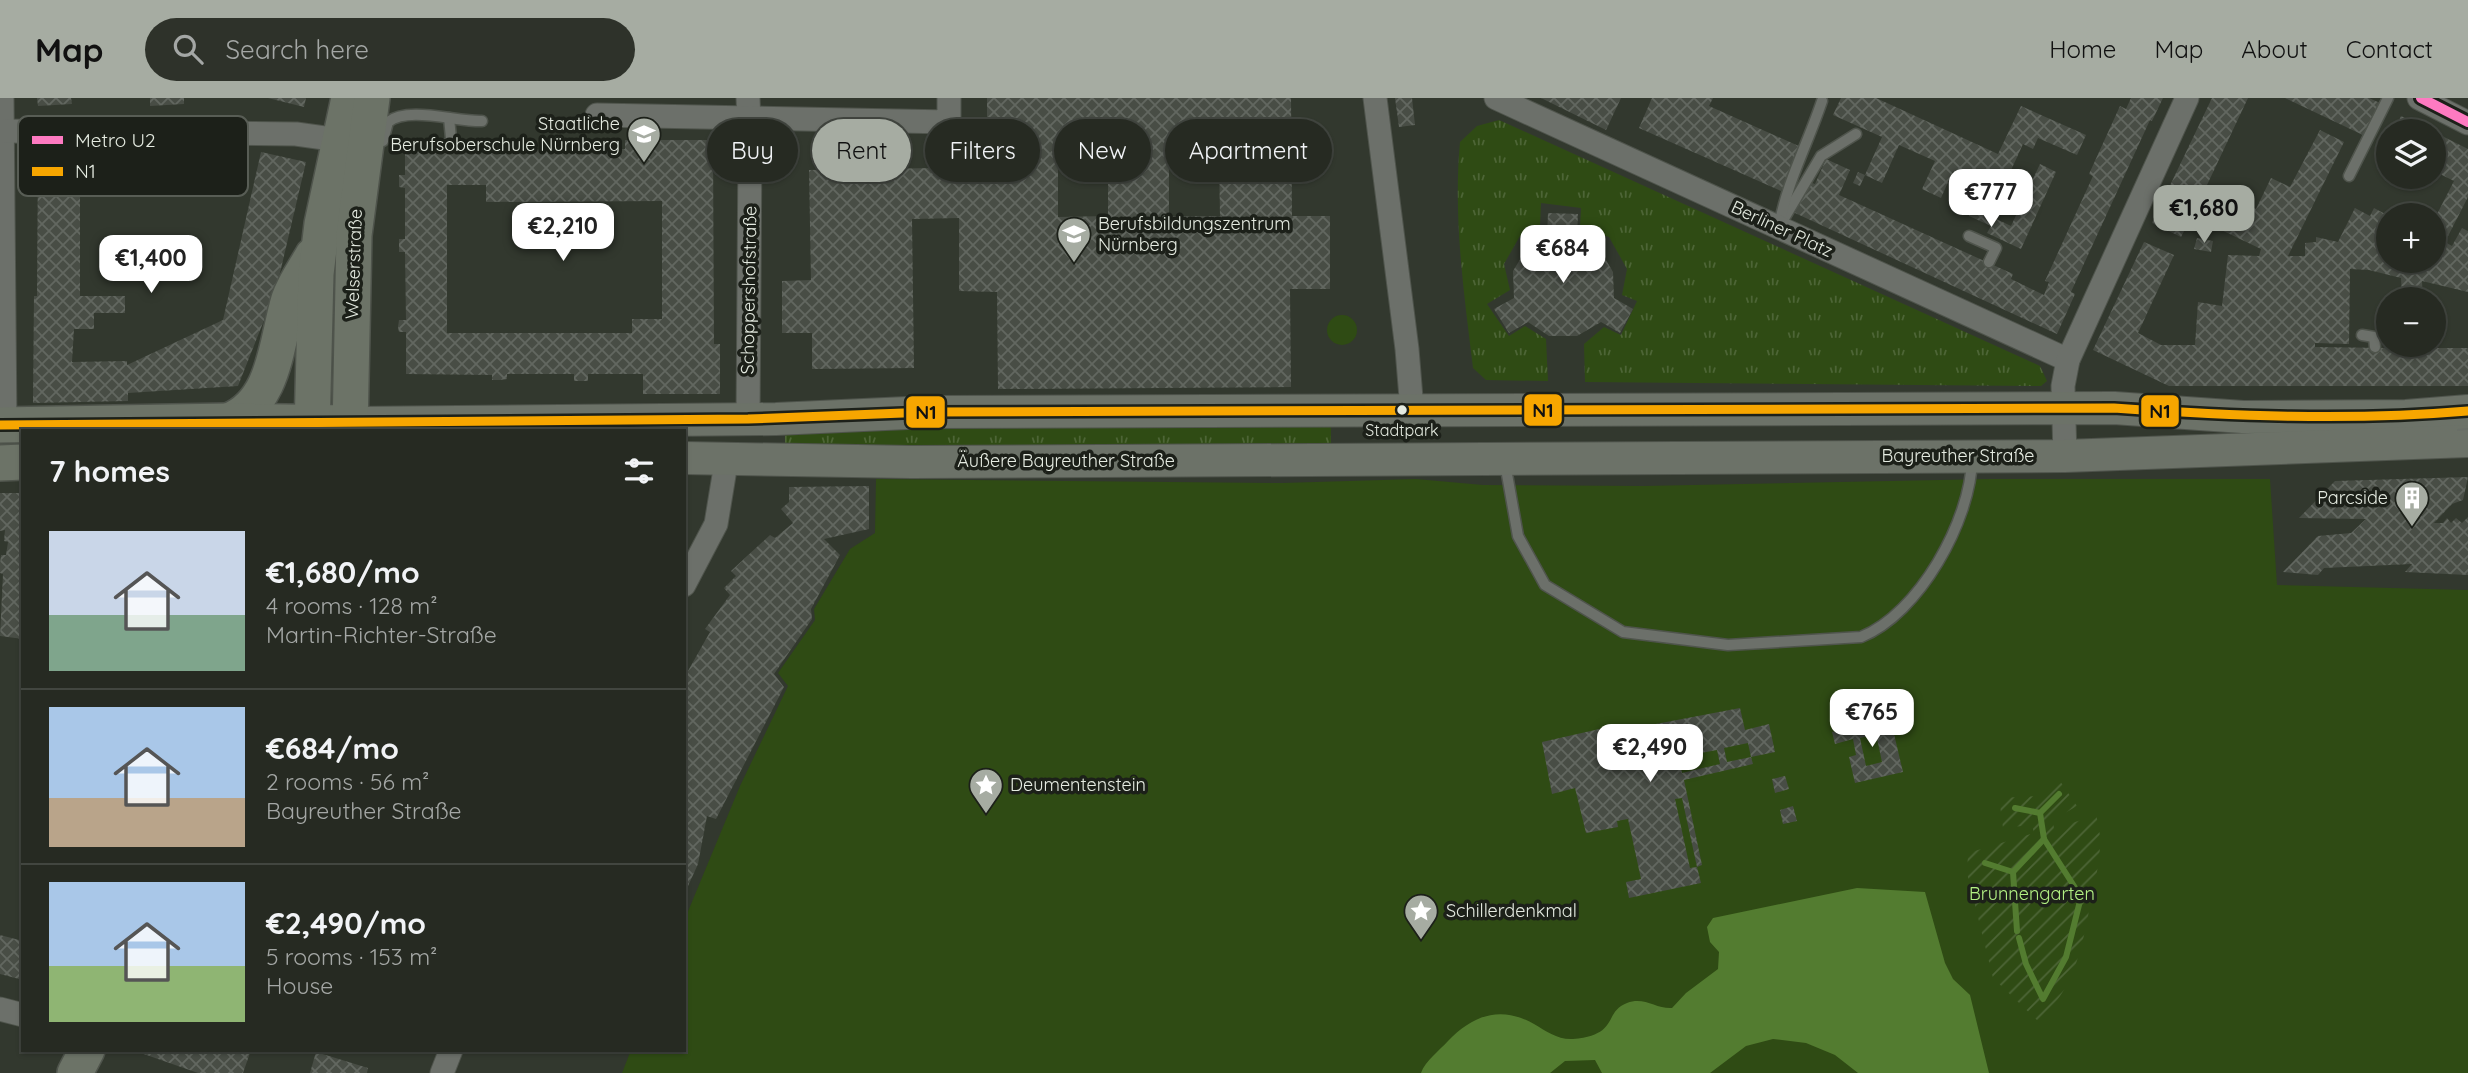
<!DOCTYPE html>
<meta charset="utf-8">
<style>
body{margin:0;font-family:Quicksand,sans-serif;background:#2e322a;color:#f1f3f6;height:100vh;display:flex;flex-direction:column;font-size:26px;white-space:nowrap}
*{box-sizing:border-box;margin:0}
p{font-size:23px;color:#a4a7a5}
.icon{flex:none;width:38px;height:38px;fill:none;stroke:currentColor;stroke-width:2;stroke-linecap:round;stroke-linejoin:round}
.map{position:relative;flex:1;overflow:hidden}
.drawer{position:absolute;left:21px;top:331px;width:665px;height:623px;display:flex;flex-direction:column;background:#262a22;border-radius:0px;box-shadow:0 2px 5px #0004,0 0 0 2px #424640}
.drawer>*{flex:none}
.top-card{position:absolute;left:707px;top:21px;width:665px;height:63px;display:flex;gap:14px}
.fabs{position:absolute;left:2376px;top:21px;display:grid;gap:14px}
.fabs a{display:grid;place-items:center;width:70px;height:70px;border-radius:50%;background:#262a22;box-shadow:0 2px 5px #0004,0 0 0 2px #424640;font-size:35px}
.price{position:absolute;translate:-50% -60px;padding:0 16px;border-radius:14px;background:#fff;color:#222;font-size:23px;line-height:46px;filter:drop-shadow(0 2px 4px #0008)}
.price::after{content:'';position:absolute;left:50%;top:42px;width:21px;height:16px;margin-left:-10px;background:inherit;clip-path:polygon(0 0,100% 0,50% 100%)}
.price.selected{background:#a6aca2;color:#111}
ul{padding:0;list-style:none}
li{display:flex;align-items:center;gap:21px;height:175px;padding:0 28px}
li+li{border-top:2px solid #424640}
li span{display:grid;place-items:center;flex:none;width:196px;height:140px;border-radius:0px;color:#555}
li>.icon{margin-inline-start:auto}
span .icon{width:84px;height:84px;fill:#fffc;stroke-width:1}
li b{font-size:30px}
h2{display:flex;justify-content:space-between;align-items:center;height:84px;padding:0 28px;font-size:30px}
.tag{padding:0 24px;border-radius:32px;background:#262a22;box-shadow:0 2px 5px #0004,0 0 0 2px #424640;font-size:24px;line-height:63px}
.tag.selected{background:#a6aca2;color:#111}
header{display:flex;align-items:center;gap:42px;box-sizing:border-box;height:98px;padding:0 35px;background:#a6aca2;color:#111}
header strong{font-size:33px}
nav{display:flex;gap:38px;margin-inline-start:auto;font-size:24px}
.search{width:490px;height:63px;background:#2e322a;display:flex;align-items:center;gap:18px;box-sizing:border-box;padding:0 24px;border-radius:38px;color:#a4a7a5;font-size:26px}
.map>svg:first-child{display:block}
</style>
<header>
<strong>Map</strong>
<div class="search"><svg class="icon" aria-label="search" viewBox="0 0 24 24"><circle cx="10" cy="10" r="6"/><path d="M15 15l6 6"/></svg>Search here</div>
<nav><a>Home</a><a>Map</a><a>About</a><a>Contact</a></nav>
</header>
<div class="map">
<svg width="2468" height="975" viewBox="0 0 2468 975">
<defs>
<pattern id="grass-tufts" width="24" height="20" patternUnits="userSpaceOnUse" patternTransform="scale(1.75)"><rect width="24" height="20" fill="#2f4b14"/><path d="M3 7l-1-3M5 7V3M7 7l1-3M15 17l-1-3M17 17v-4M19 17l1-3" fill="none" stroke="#4d6536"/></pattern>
<pattern id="garden-furrows" width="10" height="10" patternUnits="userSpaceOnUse" patternTransform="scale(1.75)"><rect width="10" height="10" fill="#2f4b14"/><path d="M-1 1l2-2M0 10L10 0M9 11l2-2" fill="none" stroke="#4d6536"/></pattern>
<pattern id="building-cross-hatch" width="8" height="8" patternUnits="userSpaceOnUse" patternTransform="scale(1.75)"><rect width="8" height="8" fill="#484d45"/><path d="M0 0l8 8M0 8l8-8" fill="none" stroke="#626760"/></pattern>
</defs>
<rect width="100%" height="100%" fill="#32382e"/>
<g fill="url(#grass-tufts)">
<path d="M 1499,22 L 2040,268 L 2047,283 L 2041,288 L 1585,284 L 1584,246 L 1604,229 L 1621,237 L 1637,203 L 1622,197 L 1627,171 L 1609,139 L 1580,130 L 1581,110 L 1541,105 L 1540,128 L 1520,138 L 1504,166 L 1510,192 L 1487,206 L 1509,238 L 1525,228 L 1546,241 L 1548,283 L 1486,282 L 1473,270 C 1464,195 1453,121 1460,44 L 1477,28 Z"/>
<path d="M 1331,322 L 1331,352 L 785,350 L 785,331 Z"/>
</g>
<g fill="#2f4b14">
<circle cx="1342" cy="232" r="15"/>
<path d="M 876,381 L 1282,385 L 1416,381 L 1483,387 L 1643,388 L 1989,381 L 2270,381 L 2277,487 L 2468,492 L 2468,975 L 622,975 L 631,952 L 684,952 L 684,823 L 740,688 L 788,588 L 778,575 L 815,522 L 814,511 L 850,451 L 875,435 Z"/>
</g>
<path fill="url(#garden-furrows)" d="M 2060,683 L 2077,708 L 2053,722 L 2054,731 L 2096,717 C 2105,745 2097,774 2091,802 C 2083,846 2075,892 2038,923 L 1993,880 L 1967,775 L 1968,755 L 2034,735 L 2032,727 L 2003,730 L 1999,700 L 2037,698 Z"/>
<path fill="#537c30" d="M 1857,790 L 1925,794 L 1945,865 L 1953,881 L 1970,897 L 1989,975 L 1858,975 L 1835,957 L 1806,945 L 1773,941 L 1746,948 L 1710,975 L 1602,975 L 1595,962 L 1565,963 L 1550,975 L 1421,975 C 1425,963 1440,952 1448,943 C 1473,917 1501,907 1534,926 C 1546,933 1558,942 1573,941 C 1620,937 1603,914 1627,905 C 1644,898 1656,911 1672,910 L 1686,895 L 1718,871 L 1719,854 L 1710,844 L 1707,829 L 1713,820 Z"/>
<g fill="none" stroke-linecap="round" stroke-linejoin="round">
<g stroke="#537c30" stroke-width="6">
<path d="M 2015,710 L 2040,715"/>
<path d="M 2040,715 L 2059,696"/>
<path d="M 1985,765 L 2013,774"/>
<path d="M 2017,833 L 2013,774 L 2044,741"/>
<path d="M 2019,840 L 2026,866 L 2043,901 L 2066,859 L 2081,799 L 2044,741 L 2040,715"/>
</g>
</g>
<g fill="url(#building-cross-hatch)" fill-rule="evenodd">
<path d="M 37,0 L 71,0 L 72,6 L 38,8 Z"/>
<path d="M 150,0 L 184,0 L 184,6 L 150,8 Z"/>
<path d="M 268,0 L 306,0 L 304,9 Z"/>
<path d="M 987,0 L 1291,0 L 1292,118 L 1330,118 L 1330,191 L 1290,191 L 1291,289 L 998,291 L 997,194 L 959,193 L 959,120 L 912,121 L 914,270 L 812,271 L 812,235 L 782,235 L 782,183 L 811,182 L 809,72 L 933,70 L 932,47 L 979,46 L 979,31 L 987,31 ZM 1169,64 L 1219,64 L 1220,118 L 1169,118 ZM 1108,67 L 1108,118 L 1058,119 L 1058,68 Z"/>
<path d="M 1395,0 L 1412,0 L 1415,27 L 1399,29 Z"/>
<path d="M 1541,0 L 1621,0 L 1606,32 Z"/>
<path d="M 1652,0 L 1713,0 L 1709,8 L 1801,49 L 1781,93 L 1639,30 Z"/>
<path d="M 1841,0 L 1876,0 L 1998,56 L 2021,8 L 2086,37 L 2077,57 L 2038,40 L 2033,51 L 2023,46 L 1990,118 L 2011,128 L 2040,66 L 2056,74 L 2021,151 L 1987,135 L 1991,128 L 1969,118 L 1984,87 L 1953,73 L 1941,100 L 1922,91 L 1935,63 L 1899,47 L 1882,85 L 1865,77 L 1860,88 L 1853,85 L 1858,74 L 1865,77 L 1882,39 L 1833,17 Z"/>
<path d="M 2131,0 L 2163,0 L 2152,23 L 2150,22 L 2071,194 L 2075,196 L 2057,236 L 1795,115 L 1809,84 L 1815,86 L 1826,61 L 1850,72 L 1839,97 L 2013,176 L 2011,181 L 2044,197 L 2049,184 L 2045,183 L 2093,78 L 2089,76 L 2120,8 L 2126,11 Z"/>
<path d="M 2212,0 L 2248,0 L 2207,87 L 2256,111 L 2271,80 L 2290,89 L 2320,32 L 2344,44 L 2288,158 L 2305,158 L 2305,145 L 2316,144 L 2316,139 L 2338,144 L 2355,110 L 2370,118 L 2374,110 L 2389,118 L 2389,163 L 2434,163 L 2434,122 L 2454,83 L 2434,73 L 2434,34 L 2468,51 L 2468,99 L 2445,144 L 2452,148 L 2462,130 L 2468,133 L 2468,194 L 2422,183 L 2423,201 L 2402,201 L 2401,180 L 2369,172 L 2350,171 L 2349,246 L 2315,245 L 2315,249 L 2388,250 L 2388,247 L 2400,247 L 2400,250 L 2417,250 L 2417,247 L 2424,247 L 2424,250 L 2468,250 L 2468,288 L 2169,288 L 2093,252 L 2144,144 L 2174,157 L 2138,235 L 2161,247 L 2195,247 L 2198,204 L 2222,208 L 2228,157 L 2259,158 L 2261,151 L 2192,118 L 2181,139 L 2152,125 Z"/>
<path d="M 2285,0 L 2369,0 L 2380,5 L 2365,38 Z"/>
<path d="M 2401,18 L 2432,33 L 2394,33 Z"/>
<path d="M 432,40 L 457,40 L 457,52 L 625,51 L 625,42 L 713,42 L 714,246 L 720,246 L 720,296 L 643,296 L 643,276 L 588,276 L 588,283 L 574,283 L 574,276 L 507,276 L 507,281 L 500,282 L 492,282 L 492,277 L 406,276 L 406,234 L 399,234 L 398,229 L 399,222 L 406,222 L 405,154 L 399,154 L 399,141 L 405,141 L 405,90 L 399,89 L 399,77 L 405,77 L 405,52 L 432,52 ZM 447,87 L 486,87 L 486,104 L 662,103 L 662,221 L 632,221 L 632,235 L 447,235 Z"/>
<path d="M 261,54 L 306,64 L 276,192 L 238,288 L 128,295 L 128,303 L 33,305 L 34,198 L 37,198 L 38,55 L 80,55 L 80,198 L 125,198 L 125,215 L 94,215 L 94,231 L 74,231 L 72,264 L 127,263 L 127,267 L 223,222 Z"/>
<path d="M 1548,115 L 1578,116 L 1577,138 L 1599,150 L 1613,174 L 1614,200 L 1633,211 L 1620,235 L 1601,224 L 1577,238 L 1549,238 L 1528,224 L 1509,235 L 1494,211 L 1514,200 L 1513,173 L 1527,150 L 1547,138 Z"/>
<path d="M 2197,140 L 2213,143 L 2211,154 L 2194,151 Z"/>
<path d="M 2468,379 L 2463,402 L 2452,406 L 2434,425 L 2443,425 L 2447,420 L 2451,425 L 2456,420 L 2462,425 L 2468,419 L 2468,477 L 2405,474 L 2412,466 L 2324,470 L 2318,477 L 2283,474 L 2318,438 L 2351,435 L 2366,421 L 2299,420 L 2335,383 Z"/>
<path d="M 869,388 L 869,431 L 824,441 L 840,457 L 811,511 L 812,521 L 774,576 L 784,589 L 716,721 L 707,718 L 698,766 L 684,797 L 684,580 L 710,534 L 705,531 L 730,497 L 724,490 L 736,478 L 731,473 L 770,437 L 775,440 L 793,425 L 781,411 L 789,404 L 789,389 Z"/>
<path d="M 0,395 L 23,395 L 23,541 L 0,538 L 3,476 L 0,475 L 0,465 L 1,457 L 6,457 L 8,444 L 4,443 L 5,432 L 0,433 Z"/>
<path d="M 1740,610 L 1745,632 L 1769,626 L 1775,654 L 1751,659 L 1748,645 L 1724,650 L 1727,664 L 1751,659 L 1753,666 L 1684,682 L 1702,767 L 1697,769 L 1682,700 L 1675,701 L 1690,770 L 1697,769 L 1701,785 L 1629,800 L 1626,784 L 1641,781 L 1628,721 L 1617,723 L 1618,729 L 1586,735 L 1575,690 L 1552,696 L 1542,644 L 1617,627 L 1619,633 ZM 1717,652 L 1720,666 L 1682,675 L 1679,659 Z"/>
<path d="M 1890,619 L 1903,674 L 1855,685 L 1849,659 L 1856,657 L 1853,641 L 1835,646 L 1832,634 L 1850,629 L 1850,626 ZM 1876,636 L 1882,664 L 1866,668 L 1860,640 Z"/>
<path d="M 1785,678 L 1789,691 L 1775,695 L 1772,681 Z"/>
<path d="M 1793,708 L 1797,723 L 1783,726 L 1780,712 Z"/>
<path d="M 0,837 L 23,843 L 23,882 L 0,876 Z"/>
<path d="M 139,952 L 251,952 L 243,975 L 198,975 L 138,954 Z"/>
<path d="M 316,954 L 368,970 L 367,975 L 310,975 Z"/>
</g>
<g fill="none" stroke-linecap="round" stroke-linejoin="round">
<g stroke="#4f544c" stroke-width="13">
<g id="service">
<path d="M 449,20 L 451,40"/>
<path d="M 383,43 L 388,24 C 408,8 457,24 482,23"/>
<path d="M 2349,78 L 2388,0"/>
<path d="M 1782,124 L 1821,58 L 1856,36"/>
<path d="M 1779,129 C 1786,86 1808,45 1822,3"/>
<path d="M 1969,138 L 1996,150 L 1989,164"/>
<path d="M 2362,237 L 2374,239 L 2375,249"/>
<path d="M 1505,365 L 1518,438 L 1545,487 L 1623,534 L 1728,547 L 1861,539 C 1919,516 1971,422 1972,361"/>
</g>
</g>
<g stroke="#4f544c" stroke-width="25">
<g id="minor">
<path d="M 2,0 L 5,327"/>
<path d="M 748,0 L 750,46 L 748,321"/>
<path d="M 1375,0 L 1407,251 L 1412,312"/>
<path d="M 1496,0 L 2068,262"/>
<path d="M 2419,0 L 2468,25"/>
<path d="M 597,17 L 949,24 L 949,0"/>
<path d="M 0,33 L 296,36 L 339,42"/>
<path d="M 2065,358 L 2063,288 L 2068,262 L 2187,0"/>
<path d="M 684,487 L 716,426 L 727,359"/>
<path d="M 0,911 L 23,917"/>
<path d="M 442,975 L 451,952"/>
</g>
</g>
<g stroke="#4f544c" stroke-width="34">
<g id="secondary">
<path d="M 351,325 L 776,321 L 929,314 L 2114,310 L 2243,319 L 2406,318 L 2468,313"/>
<path d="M 684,360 L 911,364 L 2065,358 L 2468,343"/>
</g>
</g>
<g stroke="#4f544c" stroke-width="38">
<g id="primary">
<path d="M 228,323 C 276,305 276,243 289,201 C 294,186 305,171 313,157"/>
<path d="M 0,327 L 228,323 L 351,325"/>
<path d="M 312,332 L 316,176 L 322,126 L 349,0"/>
<path d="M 350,332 L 354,137 L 372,0"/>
<path d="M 0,365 L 23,364"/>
<path d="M 75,975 L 87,952"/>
</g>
</g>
<use href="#service" stroke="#6c706a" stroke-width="10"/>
<use href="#minor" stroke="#6c706a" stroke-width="23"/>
<use href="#secondary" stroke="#6c7268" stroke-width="32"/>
<use href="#primary" stroke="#6c7367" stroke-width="35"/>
<path stroke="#696e67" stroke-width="2" d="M 2458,332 L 2468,331"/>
<g stroke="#1c2019" stroke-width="14">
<path id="bus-1" d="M 0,327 L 748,321 L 929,314 L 2114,310 C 2232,318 2350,323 2468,313"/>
</g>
<use href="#bus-1" stroke="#f7a600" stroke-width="9"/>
<g stroke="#1c2019" stroke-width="16">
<path id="metro-1" d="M 2421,0 L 2468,24"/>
</g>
<use href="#metro-1" stroke="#fe7ac1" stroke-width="10"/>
</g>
<defs>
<g id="school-pin" transform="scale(1.75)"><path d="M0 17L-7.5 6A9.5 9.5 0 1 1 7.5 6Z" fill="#a6aca2" stroke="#1c2019"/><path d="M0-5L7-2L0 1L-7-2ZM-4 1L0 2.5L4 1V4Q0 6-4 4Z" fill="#fff"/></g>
<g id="building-pin" transform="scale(1.75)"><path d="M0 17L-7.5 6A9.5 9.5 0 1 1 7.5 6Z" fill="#a6aca2" stroke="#1c2019"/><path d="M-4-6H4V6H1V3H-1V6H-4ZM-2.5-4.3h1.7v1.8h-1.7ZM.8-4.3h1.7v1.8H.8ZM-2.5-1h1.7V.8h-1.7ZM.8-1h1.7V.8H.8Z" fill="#fff"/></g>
<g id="sight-pin" transform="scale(1.75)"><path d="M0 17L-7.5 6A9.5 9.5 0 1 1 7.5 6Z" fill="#a6aca2" stroke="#1c2019"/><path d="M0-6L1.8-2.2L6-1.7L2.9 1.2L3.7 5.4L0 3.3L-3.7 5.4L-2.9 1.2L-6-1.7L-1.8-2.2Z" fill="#fff"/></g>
</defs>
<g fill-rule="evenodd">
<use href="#school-pin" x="644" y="36"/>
<use href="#school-pin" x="1074" y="136"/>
<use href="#building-pin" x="2412" y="400"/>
<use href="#sight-pin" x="986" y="687"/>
<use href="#sight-pin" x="1421" y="813"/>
</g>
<circle fill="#e5ebe1" stroke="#1c2019" stroke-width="2.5" cx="1402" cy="312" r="6"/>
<g text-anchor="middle" stroke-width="7" stroke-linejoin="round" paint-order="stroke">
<g font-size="16" fill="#e5ebe1" stroke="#1c2019">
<text x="1402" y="338">Stadtpark</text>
</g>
<g font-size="18" fill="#e5ebe1" stroke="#1c2019" text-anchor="start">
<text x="620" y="32" text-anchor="end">Staatliche<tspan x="620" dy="21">Berufsoberschule Nürnberg</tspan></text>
<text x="1098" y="132">Berufsbildungszentrum<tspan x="1098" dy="21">Nürnberg</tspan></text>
<text x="2388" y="406" text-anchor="end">Parcside</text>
<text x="1010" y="693">Deumentenstein</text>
<text x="1446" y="819">Schillerdenkmal</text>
</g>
<g font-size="18" fill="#e5ebe1" stroke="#1c2019">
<text transform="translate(1782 131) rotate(25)" y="6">Berliner Platz</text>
<text transform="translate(354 166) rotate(-88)" y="6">Welserstraße</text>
<text transform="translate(749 192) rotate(-89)" y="6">Schoppershofstraße</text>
<text x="1958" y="364">Bayreuther Straße</text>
<text x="1066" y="369">Äußere Bayreuther Straße</text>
</g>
<g font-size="18" fill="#b2f083" stroke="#1c2019">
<text x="2032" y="802">Brunnengarten</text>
</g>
</g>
<rect x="18" y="18" width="230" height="80" rx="10" fill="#1c2019" stroke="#585d55" stroke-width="2"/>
<rect x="32" y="38" width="31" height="8" fill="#fe7ac1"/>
<rect x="32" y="69" width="31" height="9" fill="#f7a600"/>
<g font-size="19" fill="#e5ebe1">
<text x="75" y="49">Metro U2</text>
<text x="75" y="80">N1</text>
</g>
<g stroke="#1c2019" stroke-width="2.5">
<rect x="1523" y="295" width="40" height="34" rx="7" fill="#f7a600"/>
<rect x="2140" y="296" width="40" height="34" rx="7" fill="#f7a600"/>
<rect x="905" y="297" width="41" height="34" rx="7" fill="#f7a600"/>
</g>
<g font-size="19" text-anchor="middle" font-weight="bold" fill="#111">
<text x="1543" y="319">N1</text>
<text x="2160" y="320">N1</text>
<text x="926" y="321">N1</text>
</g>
</svg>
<div class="fabs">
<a><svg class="icon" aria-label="layers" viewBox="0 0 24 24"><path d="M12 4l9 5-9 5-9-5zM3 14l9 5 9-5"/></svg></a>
<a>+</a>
<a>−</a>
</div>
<b class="price" style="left:1991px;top:131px">€777</b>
<b class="price selected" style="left:2204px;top:147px">€1,680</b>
<b class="price" style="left:563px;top:165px">€2,210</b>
<b class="price" style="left:1563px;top:187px">€684</b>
<b class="price" style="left:151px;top:197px">€1,400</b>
<b class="price" style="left:1872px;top:651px">€765</b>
<b class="price" style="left:1650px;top:686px">€2,490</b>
<div class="top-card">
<a class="tag">Buy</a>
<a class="tag selected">Rent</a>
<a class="tag">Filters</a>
<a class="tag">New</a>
<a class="tag">Apartment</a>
</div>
<section class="drawer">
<h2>7 homes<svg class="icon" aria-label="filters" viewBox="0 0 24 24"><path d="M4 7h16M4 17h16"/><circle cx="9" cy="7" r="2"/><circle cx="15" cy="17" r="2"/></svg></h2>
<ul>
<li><span style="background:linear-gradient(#c9d6e8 60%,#7fa58c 0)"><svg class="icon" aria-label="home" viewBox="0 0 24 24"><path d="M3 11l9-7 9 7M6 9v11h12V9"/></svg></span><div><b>€1,680/mo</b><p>4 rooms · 128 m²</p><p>Martin-Richter-Straße</p></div></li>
<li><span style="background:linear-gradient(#a9c7e8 65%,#b9a48a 0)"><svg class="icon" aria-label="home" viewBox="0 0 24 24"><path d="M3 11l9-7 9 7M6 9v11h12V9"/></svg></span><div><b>€684/mo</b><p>2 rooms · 56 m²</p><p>Bayreuther Straße</p></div></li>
<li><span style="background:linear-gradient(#a9c7e8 60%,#8fb573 0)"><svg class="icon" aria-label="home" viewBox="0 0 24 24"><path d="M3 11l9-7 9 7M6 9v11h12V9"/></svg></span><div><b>€2,490/mo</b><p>5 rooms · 153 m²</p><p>House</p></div></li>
</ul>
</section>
</div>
